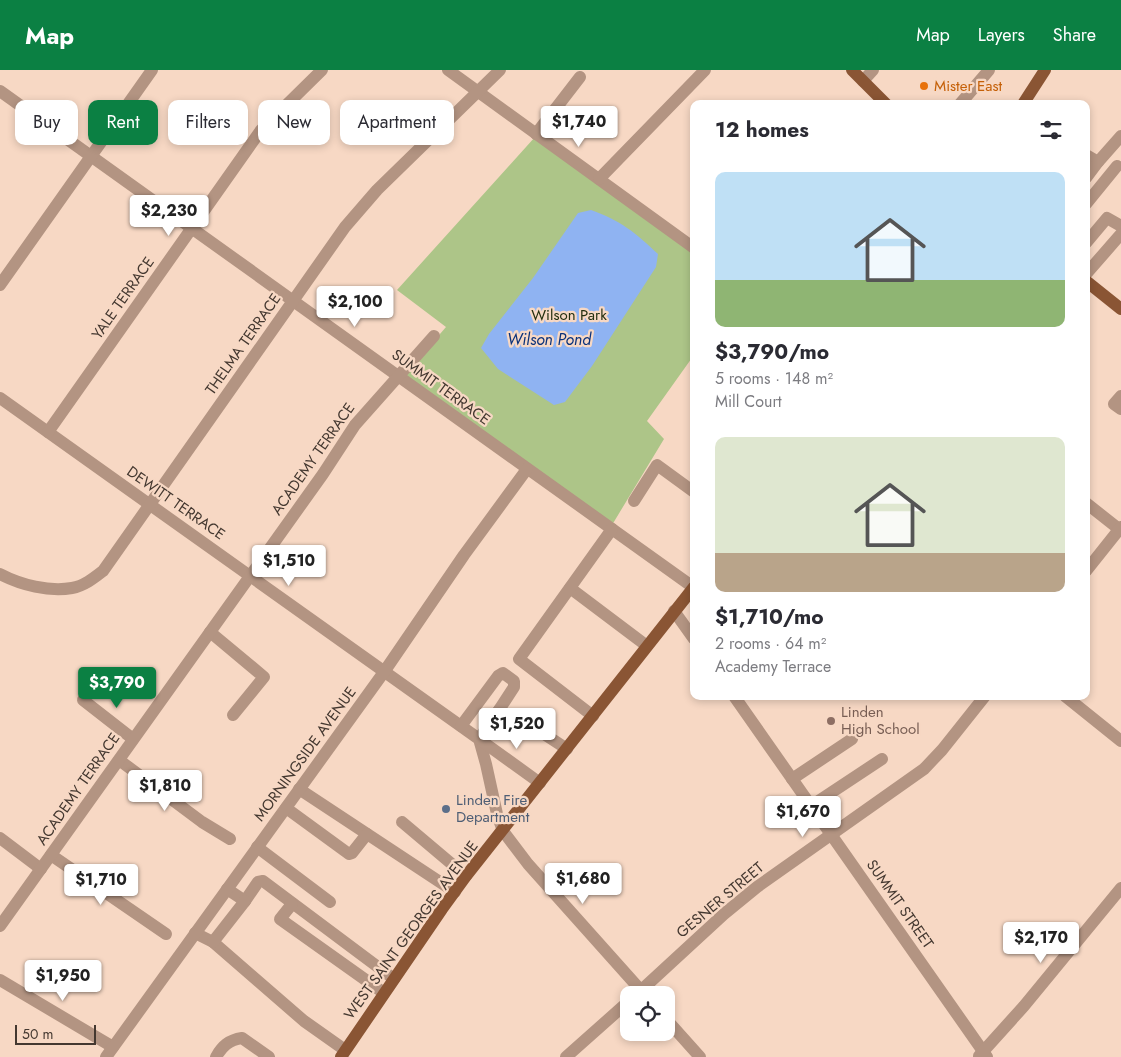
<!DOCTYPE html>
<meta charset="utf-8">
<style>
body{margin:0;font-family:Jost,sans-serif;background:#f2f2f3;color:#2b2b33;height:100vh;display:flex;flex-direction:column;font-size:19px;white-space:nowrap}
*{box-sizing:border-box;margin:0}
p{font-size:16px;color:#7c7c81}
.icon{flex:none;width:28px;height:28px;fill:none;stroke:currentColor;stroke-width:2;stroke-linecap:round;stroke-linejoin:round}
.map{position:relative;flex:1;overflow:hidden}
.side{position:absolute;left:690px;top:30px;width:400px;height:600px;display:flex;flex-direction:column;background:#fff;border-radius:10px;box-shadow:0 2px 8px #0003}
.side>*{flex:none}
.top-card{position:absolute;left:15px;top:30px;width:475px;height:45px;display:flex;gap:10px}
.tools{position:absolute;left:620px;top:916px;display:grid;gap:10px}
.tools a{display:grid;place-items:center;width:55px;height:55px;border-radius:10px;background:#fff;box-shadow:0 2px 8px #0003;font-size:25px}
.scale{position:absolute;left:15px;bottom:12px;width:81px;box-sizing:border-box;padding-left:5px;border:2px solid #443830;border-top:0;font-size:14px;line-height:18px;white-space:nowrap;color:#443830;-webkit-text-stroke:4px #f7d8c4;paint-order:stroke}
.price{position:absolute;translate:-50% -42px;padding:0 11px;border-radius:5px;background:#fff;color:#222;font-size:16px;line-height:32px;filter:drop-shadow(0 1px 2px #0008)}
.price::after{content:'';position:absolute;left:50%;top:30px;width:15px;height:11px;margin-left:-8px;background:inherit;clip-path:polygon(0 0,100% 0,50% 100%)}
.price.selected{background:#0b8043;color:#fff}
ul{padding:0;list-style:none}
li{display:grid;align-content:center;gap:10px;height:265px;padding:0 25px}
li span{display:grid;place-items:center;height:155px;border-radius:10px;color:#555}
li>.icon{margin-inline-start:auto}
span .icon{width:90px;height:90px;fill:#fffc;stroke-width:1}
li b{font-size:21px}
h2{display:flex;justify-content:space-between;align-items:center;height:60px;padding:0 25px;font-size:21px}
.tag{padding:0 18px;border-radius:10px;background:#fff;box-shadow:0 2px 8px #0003;font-size:18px;line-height:45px}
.tag.selected{background:#0b8043;color:#fff}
header{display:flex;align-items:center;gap:30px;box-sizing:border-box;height:70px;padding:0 25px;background:#0b8043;color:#fff}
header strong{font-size:24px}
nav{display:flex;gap:28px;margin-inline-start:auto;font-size:18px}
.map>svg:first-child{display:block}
</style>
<header>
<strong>Map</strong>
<nav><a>Map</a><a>Layers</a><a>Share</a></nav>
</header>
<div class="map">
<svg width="1121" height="987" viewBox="0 0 1121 987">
<rect width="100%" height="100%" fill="#f7d8c4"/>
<path fill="#adc588" d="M 535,67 L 694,181 L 694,285 L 647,351 L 664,369 L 612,455 L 403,307 L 446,257 L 397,220 Z"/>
<path fill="#8fb3f2" d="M 591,140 C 620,150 636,163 658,184 L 656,197 L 592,296 L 565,332 L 554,335 L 498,299 L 481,278 L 489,264 L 533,208 L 578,143 Z"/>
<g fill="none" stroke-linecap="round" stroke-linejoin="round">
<g stroke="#b39482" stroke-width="12">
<path d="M 448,0 L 694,178"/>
<path d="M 863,11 L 873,0"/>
<path d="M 0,21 L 693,517"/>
<path d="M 960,34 L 989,0"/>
<path d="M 536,64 L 580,7"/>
<path d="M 1086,85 L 1098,92"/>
<path d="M 1086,108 L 1098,92 L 1121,66"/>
<path d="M 599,109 L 705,0"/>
<path d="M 1086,134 L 1117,96"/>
<path d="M 1086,173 L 1107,148 L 1121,156"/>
<path d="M 1086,204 L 1121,164"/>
<path d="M 0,215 L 152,0"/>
<path d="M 1121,326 L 1114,334 L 1121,339"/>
<path d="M 0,328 L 479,669 L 486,694 L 497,744 L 503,761 L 528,794 L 645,925"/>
<path d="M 48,362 L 261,60 L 322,0"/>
<path d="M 634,431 L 657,395 L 694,422"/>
<path d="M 1086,433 L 1119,459"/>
<path d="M 1086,501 L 1121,457"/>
<path d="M 0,504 C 21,515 49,522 72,518 C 84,516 94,508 103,501 L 345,157 L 377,120 L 500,0"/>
<path d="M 570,518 L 647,576"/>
<path d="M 674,541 L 694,569"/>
<path d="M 210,562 L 264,607 L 233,645"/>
<path d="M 734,626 L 987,987"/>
<path d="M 1065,626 L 1121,671"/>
<path d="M 83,630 L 133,669"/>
<path d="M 499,640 L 479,669 L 540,713"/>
<path d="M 593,646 L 519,589 L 612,459"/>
<path d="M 461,656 L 498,606 L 503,603 L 514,611 L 514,617 L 499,640 L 533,663 L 538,660 L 567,679"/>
<path d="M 119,690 L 202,752 L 230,769"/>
<path d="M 792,709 L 852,669"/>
<path d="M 299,719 L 455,822"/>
<path d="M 811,736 L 882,689"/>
<path d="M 286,738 L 349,784 L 352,783 L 367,764"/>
<path d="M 402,752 L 466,806"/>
<path d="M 0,768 L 41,799"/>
<path d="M 257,777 L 330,832"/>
<path d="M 51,785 L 166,864"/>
<path d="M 227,819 L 245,831 L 258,812 L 263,811 L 394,909"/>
<path d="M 292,834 L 280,849 L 384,923"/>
<path d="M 0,856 L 323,404 L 355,355 L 434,266"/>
<path d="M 195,863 L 213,872 L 304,951 L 345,980"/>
<path d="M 213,872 L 245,831"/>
<path d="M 0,910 L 113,977"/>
<path d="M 636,925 L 724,844 L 757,817 L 924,699 L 942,680 L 985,626"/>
<path d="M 666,949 L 700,987"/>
<path d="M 979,986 L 1024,936 L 1121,818"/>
<path d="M 106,987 L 384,602 L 464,485 L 527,399"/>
<path d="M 216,987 C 222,976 229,970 242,968 L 269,987"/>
<path d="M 566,987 L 629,931"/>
</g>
<g stroke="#8a5534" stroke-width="12">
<path d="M 852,0 L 886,34"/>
<path d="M 1023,34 L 1045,0"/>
<path d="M 1086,211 L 1121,239"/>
<path d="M 341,987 L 442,839 L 466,806 L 694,517"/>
</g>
</g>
<circle fill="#e8710a" stroke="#f7d8c4" stroke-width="2" cx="924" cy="16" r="5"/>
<circle fill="#8d6e63" stroke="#f7d8c4" stroke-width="2" cx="831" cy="651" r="5"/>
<circle fill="#5c6f8a" stroke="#f7d8c4" stroke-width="2" cx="446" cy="739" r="5"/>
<g text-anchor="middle" stroke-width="4.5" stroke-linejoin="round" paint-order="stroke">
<g font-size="15" fill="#c56008" stroke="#f7d8c4" text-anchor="start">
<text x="934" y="21">Mister East</text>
</g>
<g font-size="15" fill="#443830" stroke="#f7d8c4">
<text transform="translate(123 228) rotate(-55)" y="5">YALE TERRACE</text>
<text transform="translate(243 274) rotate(-55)" y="5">THELMA TERRACE</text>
<text transform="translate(441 317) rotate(36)" y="5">SUMMIT TERRACE</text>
<text transform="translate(313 389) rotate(-55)" y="5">ACADEMY TERRACE</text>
<text transform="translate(176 433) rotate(35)" y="5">DEWITT TERRACE</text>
<text transform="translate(305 684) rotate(-54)" y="5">MORNINGSIDE AVENUE</text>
<text transform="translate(78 719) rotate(-55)" y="5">ACADEMY TERRACE</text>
<text transform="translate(720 830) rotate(-40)" y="5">GESNER STREET</text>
<text transform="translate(900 834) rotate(55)" y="5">SUMMIT STREET</text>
<text transform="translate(411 860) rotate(-54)" y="5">WEST SAINT GEORGES AVENUE</text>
</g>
<g font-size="15" fill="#242f10" stroke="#f7d8c4">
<text x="569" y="250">Wilson Park</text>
</g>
<g font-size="15" fill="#785e54" stroke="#f7d8c4" text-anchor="start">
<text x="841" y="647">Linden<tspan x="841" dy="17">High School</tspan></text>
</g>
<g font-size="15" fill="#4e5e75" stroke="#f7d8c4" text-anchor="start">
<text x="456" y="735">Linden Fire<tspan x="456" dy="17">Department</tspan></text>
</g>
<g font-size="16" font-style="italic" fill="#0b327a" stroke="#f7d8c4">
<text x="549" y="275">Wilson Pond</text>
</g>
</g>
</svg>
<div class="tools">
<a><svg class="icon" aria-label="locate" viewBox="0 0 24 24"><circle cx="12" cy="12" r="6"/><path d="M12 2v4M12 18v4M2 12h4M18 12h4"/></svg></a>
</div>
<div class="scale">50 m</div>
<b class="price" style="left:579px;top:78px">$1,740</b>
<b class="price" style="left:169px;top:167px">$2,230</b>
<b class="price" style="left:355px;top:258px">$2,100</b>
<b class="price" style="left:289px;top:517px">$1,510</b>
<b class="price selected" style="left:117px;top:639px">$3,790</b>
<b class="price" style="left:517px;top:680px">$1,520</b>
<b class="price" style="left:165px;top:742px">$1,810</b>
<b class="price" style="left:803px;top:768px">$1,670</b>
<b class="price" style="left:583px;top:835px">$1,680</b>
<b class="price" style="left:101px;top:836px">$1,710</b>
<b class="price" style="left:1041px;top:894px">$2,170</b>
<b class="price" style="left:63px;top:932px">$1,950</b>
<div class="top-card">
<a class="tag">Buy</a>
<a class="tag selected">Rent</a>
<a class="tag">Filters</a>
<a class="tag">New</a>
<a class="tag">Apartment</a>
</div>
<section class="side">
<h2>12 homes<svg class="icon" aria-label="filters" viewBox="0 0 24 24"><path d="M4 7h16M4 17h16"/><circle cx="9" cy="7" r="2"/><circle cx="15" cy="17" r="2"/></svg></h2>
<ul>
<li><span style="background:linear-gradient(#bfe0f5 70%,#8fb573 0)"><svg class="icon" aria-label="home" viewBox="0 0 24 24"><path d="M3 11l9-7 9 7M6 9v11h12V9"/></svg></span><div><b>$3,790/mo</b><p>5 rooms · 148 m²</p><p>Mill Court</p></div></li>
<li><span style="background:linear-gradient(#dfe7d0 75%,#b9a48a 0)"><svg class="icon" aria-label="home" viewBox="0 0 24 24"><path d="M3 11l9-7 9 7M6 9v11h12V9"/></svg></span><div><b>$1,710/mo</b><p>2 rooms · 64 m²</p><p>Academy Terrace</p></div></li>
</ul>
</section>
</div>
